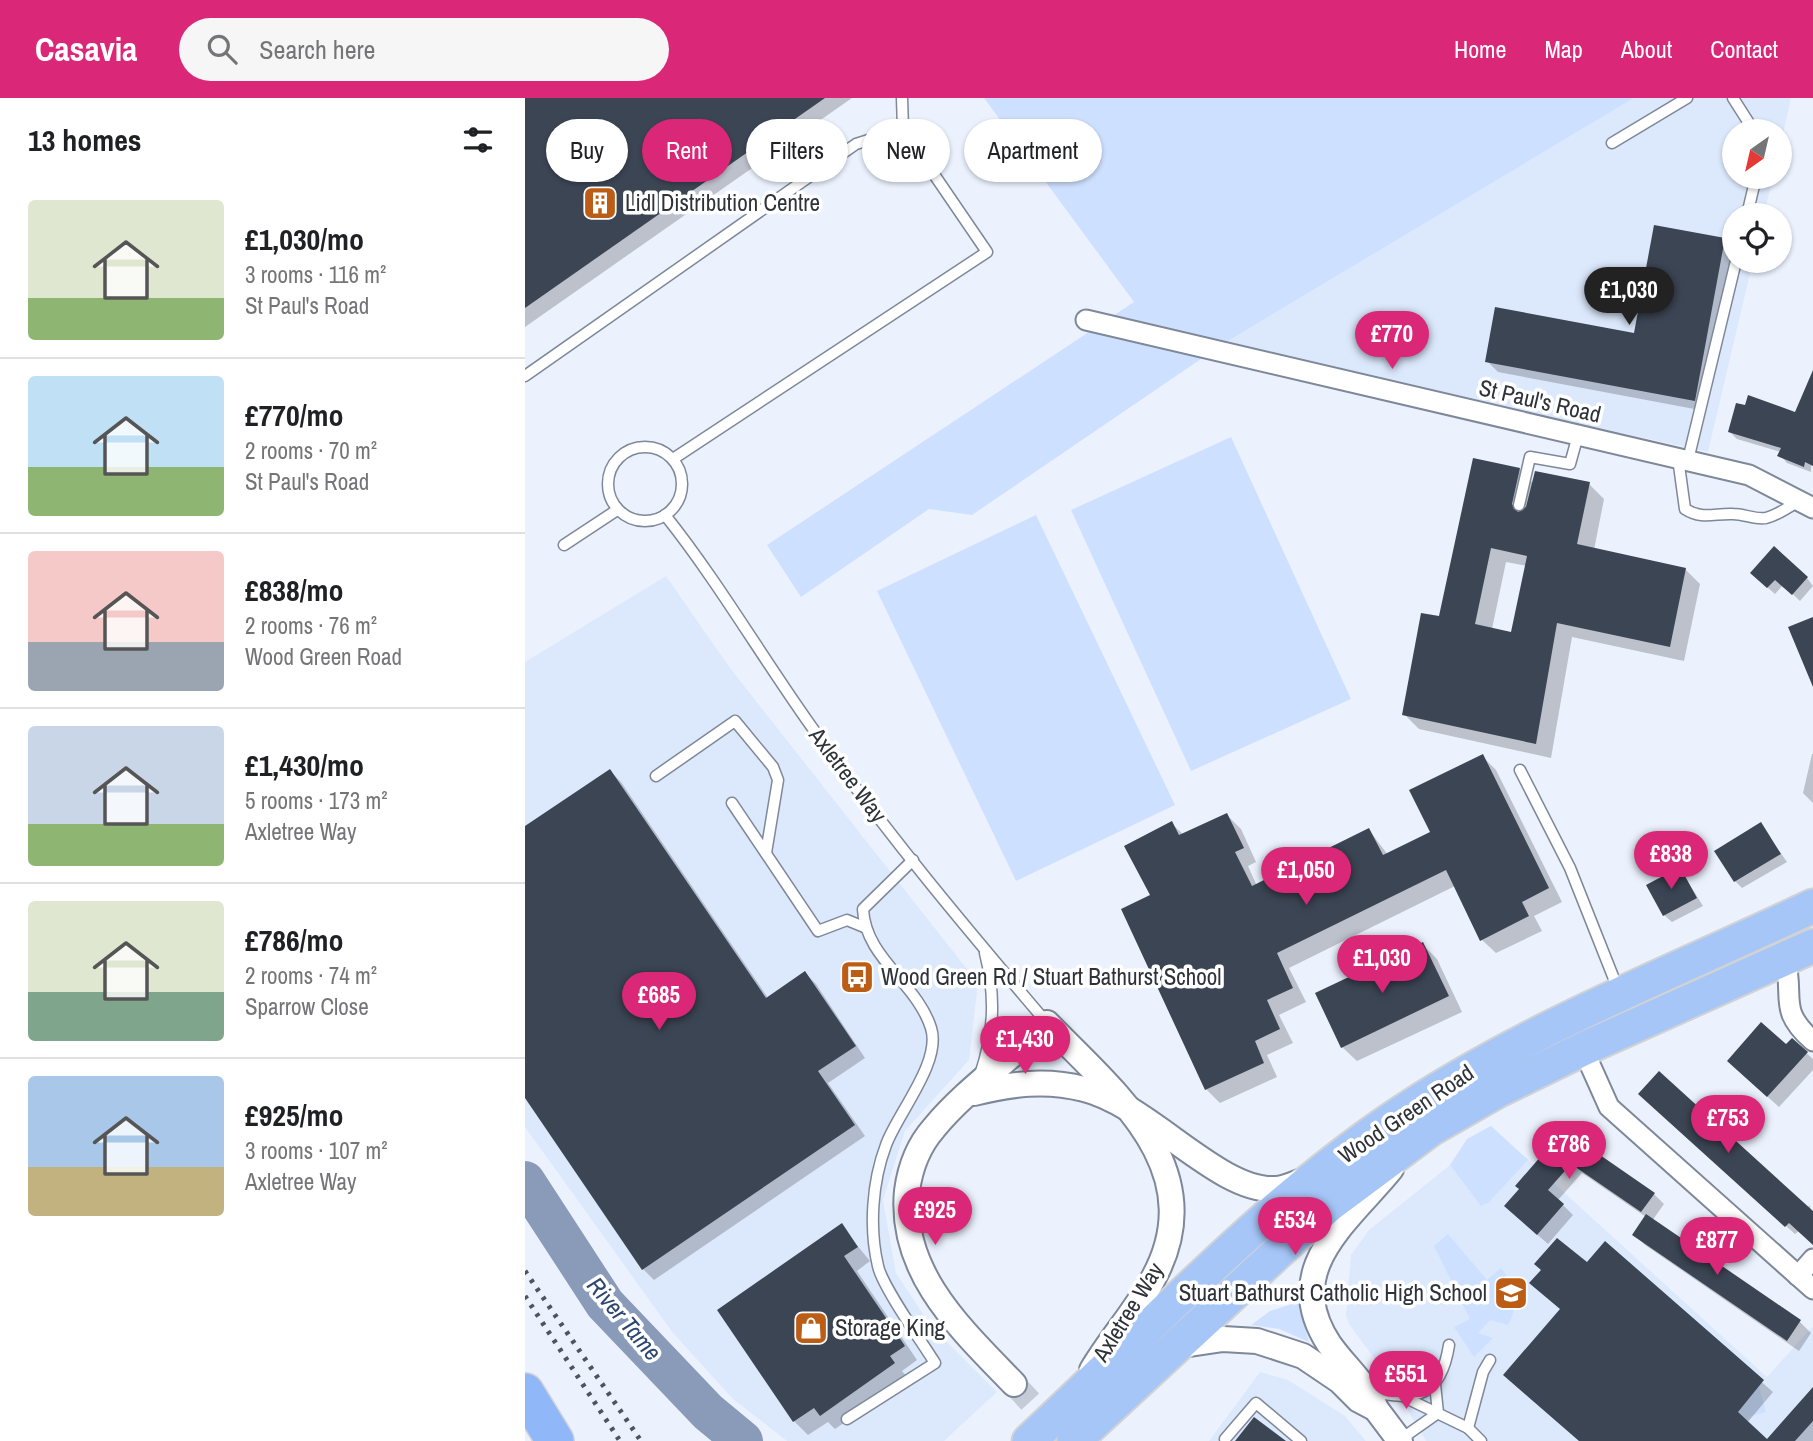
<!DOCTYPE html>
<meta charset="utf-8">
<style>
body{margin:0;font-family:"Archivo Narrow",sans-serif;background:#f6f6f6;color:#202124;height:100vh;display:flex;flex-direction:column;font-size:26px;white-space:nowrap}
*{box-sizing:border-box;margin:0}
p{font-size:23px;color:#757577}
.icon{flex:none;width:38px;height:38px;fill:none;stroke:currentColor;stroke-width:2;stroke-linecap:round;stroke-linejoin:round}
.map{position:relative;flex:1;overflow:hidden}
.details{display:flex;flex-direction:column;background:#fff;width:525px}
.details>*{flex:none}
.top-card{position:absolute;left:21px;top:21px;width:665px;height:63px;display:flex;gap:14px}
.needle{width:46px;rotate:214deg}
.fabs{position:absolute;left:1197px;top:21px;display:grid;gap:14px}
.fabs a{display:grid;place-items:center;width:70px;height:70px;border-radius:50%;background:#fff;box-shadow:0 2px 5px #0004;font-size:35px}
.price{position:absolute;translate:-50% -60px;padding:0 16px;border-radius:24px;background:#db2777;color:#fff;font-size:23px;line-height:46px;filter:drop-shadow(0 2px 4px #0008)}
.price::after{content:'';position:absolute;left:50%;top:42px;width:21px;height:16px;margin-left:-10px;background:inherit;clip-path:polygon(0 0,100% 0,50% 100%)}
.price.on{background:#222;color:#fff}
ul{padding:0;list-style:none}
li{display:flex;align-items:center;gap:21px;height:175px;padding:0 28px}
li+li{border-top:2px solid #e0e0e0}
li span{display:grid;place-items:center;flex:none;width:196px;height:140px;border-radius:7px;color:#555}
li>.icon{margin-inline-start:auto}
span .icon{width:84px;height:84px;fill:#fffc;stroke-width:1}
li b{font-size:30px}
h2{display:flex;justify-content:space-between;align-items:center;height:84px;padding:0 28px;font-size:30px}
.tag{padding:0 24px;border-radius:32px;background:#fff;box-shadow:0 2px 5px #0004;font-size:24px;line-height:63px}
.tag.on{background:#db2777;color:#fff}
header{display:flex;align-items:center;gap:42px;box-sizing:border-box;height:98px;padding:0 35px;background:#db2777;color:#fff}
header strong{font-size:33px}
nav{display:flex;gap:38px;margin-inline-start:auto;font-size:24px}
.search{width:490px;height:63px;background:#f6f6f6;display:flex;align-items:center;gap:18px;box-sizing:border-box;padding:0 24px;border-radius:38px;color:#757577;font-size:26px}
main{display:flex;flex:1;min-height:0}
.map>svg:first-child{display:block}
</style>
<header>
<strong>Casavia</strong>
<div class="search"><svg class="icon" aria-label="search" viewBox="0 0 24 24"><circle cx="10" cy="10" r="6"/><path d="M15 15l6 6"/></svg>Search here</div>
<nav><a>Home</a><a>Map</a><a>About</a><a>Contact</a></nav>
</header>
<main>
<section class="details">
<h2>13 homes<svg class="icon" aria-label="filters" viewBox="0 0 24 24"><path d="M4 7h16M4 17h16"/><circle cx="9" cy="7" r="2"/><circle cx="15" cy="17" r="2"/></svg></h2>
<ul>
<li><span style="background:linear-gradient(#dfe7d0 70%,#8fb573 0)"><svg class="icon" aria-label="home" viewBox="0 0 24 24"><path d="M3 11l9-7 9 7M6 9v11h12V9"/></svg></span><div><b>£1,030/mo</b><p>3 rooms · 116 m²</p><p>St Paul's Road</p></div></li>
<li><span style="background:linear-gradient(#bfe0f5 65%,#8fb573 0)"><svg class="icon" aria-label="home" viewBox="0 0 24 24"><path d="M3 11l9-7 9 7M6 9v11h12V9"/></svg></span><div><b>£770/mo</b><p>2 rooms · 70 m²</p><p>St Paul's Road</p></div></li>
<li><span style="background:linear-gradient(#f6c9c9 65%,#9aa5b1 0)"><svg class="icon" aria-label="home" viewBox="0 0 24 24"><path d="M3 11l9-7 9 7M6 9v11h12V9"/></svg></span><div><b>£838/mo</b><p>2 rooms · 76 m²</p><p>Wood Green Road</p></div></li>
<li><span style="background:linear-gradient(#c9d6e8 70%,#8fb573 0)"><svg class="icon" aria-label="home" viewBox="0 0 24 24"><path d="M3 11l9-7 9 7M6 9v11h12V9"/></svg></span><div><b>£1,430/mo</b><p>5 rooms · 173 m²</p><p>Axletree Way</p></div></li>
<li><span style="background:linear-gradient(#dfe7d0 65%,#7fa58c 0)"><svg class="icon" aria-label="home" viewBox="0 0 24 24"><path d="M3 11l9-7 9 7M6 9v11h12V9"/></svg></span><div><b>£786/mo</b><p>2 rooms · 74 m²</p><p>Sparrow Close</p></div></li>
<li><span style="background:linear-gradient(#a9c7e8 65%,#c2b280 0)"><svg class="icon" aria-label="home" viewBox="0 0 24 24"><path d="M3 11l9-7 9 7M6 9v11h12V9"/></svg></span><div><b>£925/mo</b><p>3 rooms · 107 m²</p><p>Axletree Way</p></div></li>
</ul>
</section>
<div class="map">
<svg width="1288" height="1343" viewBox="0 0 1288 1343">
<rect width="100%" height="100%" fill="#ebf2fe"/>
<g fill="#dce9fd">
<path d="M 1109,0 L 1266,0 L 1255,49 L 1255,33 L 1209,33 L 1209,79 L 1248,79 L 1239,117 L 1209,117 L 1209,163 L 1228,163 L 1183,354 L 698,246 Z"/>
<path d="M 141,478 L 205,570 L 453,885 L 444,962 L 380,1033 L 358,1102 L 371,1175 L 406,1228 L 472,1294 L 419,1343 L 262,1343 L 208,1301 L 148,1235 L 0,1029 L 0,564 Z"/>
<path d="M 966,1028 L 1242,1279 L 1288,1228 L 1288,1343 L 901,1343 L 862,1278 L 824,1226 L 821,1218 L 826,1157 L 844,1132 L 930,1063 L 942,1041 Z"/>
<path d="M 735,1274 L 763,1282 L 820,1318 L 841,1343 L 684,1343 Z"/>
</g>
<g fill="#cee0ff">
<path d="M 459,0 L 1109,0 L 698,246 L 447,417 L 404,411 L 276,499 L 242,447 L 609,204 Z"/>
<path d="M 706,339 L 826,601 L 666,673 L 546,412 Z"/>
<path d="M 511,417 L 650,707 L 491,783 L 352,493 Z"/>
<path d="M 966,1028 L 1003,1062 L 963,1105 L 956,1108 L 925,1067 L 942,1041 Z"/>
<path d="M 923,1136 L 962,1182 L 976,1170 C 990,1187 995,1207 983,1227 L 965,1222 L 953,1235 L 968,1240 L 949,1259 L 929,1229 L 945,1221 L 909,1148 Z"/>
<path d="M 767,1206 L 774,1206 L 784,1244 L 754,1231 L 726,1227 L 745,1213 Z"/>
<path d="M 1234,1289 L 1241,1314 L 1226,1318 L 1222,1323 L 1212,1315 Z"/>
</g>
<g fill="#0003" fill-rule="evenodd">
<path d="M 0,0 L 327,0 L 0,229 Z"/>
<path d="M 1199,142 L 1209,152 L 1209,159 L 1180,313 L 973,274 L 962,263 L 1111,237 Z"/>
<path d="M 1288,325 L 1286,374 L 1262,365 L 1255,357 L 1256,354 L 1212,341 L 1205,334 Z"/>
<path d="M 994,371 L 1008,385 L 1064,386 L 1079,401 L 1069,452 L 1160,471 L 1175,486 L 1159,563 L 1047,539 L 1026,660 L 894,631 L 879,616 L 915,521 ZM 981,464 L 1002,468 L 988,536 L 967,531 Z"/>
<path d="M 1282,480 L 1288,488 L 1275,503 L 1258,487 L 1250,496 L 1234,482 Z"/>
<path d="M 1287,656 L 1288,656 L 1288,705 L 1278,695 Z"/>
<path d="M 957,658 L 971,672 L 1037,804 L 1009,818 L 1017,833 L 971,855 L 957,842 L 930,788 L 764,870 L 781,904 L 754,917 L 768,945 L 742,957 L 752,979 L 695,1005 L 681,991 L 627,798 L 647,726 L 659,737 L 702,717 L 716,731 L 731,764 L 723,768 L 732,788 L 844,732 L 863,757 L 908,735 Z"/>
<path d="M 85,673 L 96,684 L 243,900 L 280,875 L 291,886 L 340,960 L 303,985 L 340,1038 L 129,1182 L 118,1171 L 0,997 L 0,731 Z"/>
<path d="M 1236,727 L 1262,764 L 1217,790 L 1210,783 Z"/>
<path d="M 1155,771 L 1178,808 L 1147,824 L 1139,817 Z"/>
<path d="M 897,846 L 912,861 L 937,914 L 832,963 L 817,949 Z"/>
<path d="M 1267,942 L 1288,961 L 1288,972 L 1254,1009 L 1215,974 L 1261,949 Z"/>
<path d="M 1124,1004 L 1282,1110 L 1285,1107 L 1288,1146 L 1274,1133 L 1270,1136 Z"/>
<path d="M 1025,1051 L 1129,1096 L 1139,1106 L 1127,1123 L 1275,1224 L 1286,1235 L 1274,1253 L 1120,1147 L 1109,1136 L 1121,1119 L 1057,1075 L 1033,1102 L 1048,1117 L 1023,1146 L 991,1118 Z"/>
<path d="M 316,1128 L 345,1163 L 332,1173 L 392,1262 L 377,1273 L 383,1280 L 310,1331 L 303,1324 L 283,1337 L 269,1323 Z"/>
<path d="M 1080,1146 L 1248,1294 L 1222,1325 L 1241,1343 L 1055,1343 L 1037,1212 L 1062,1166 Z"/>
<path d="M 1288,1292 L 1288,1343 L 1243,1343 Z"/>
</g>
<g fill="none" stroke-linecap="round" stroke-linejoin="round">
<path stroke="#899bb9" stroke-width="40" d="M 0,1083 L 80,1206 L 183,1314 L 218,1343"/>
</g>
<g fill="#3c4554" fill-rule="evenodd">
<path d="M 0,0 L 300,0 L 0,210 Z"/>
<path d="M 1129,127 L 1200,140 L 1170,303 L 960,264 L 970,209 L 1109,235 Z"/>
<path d="M 1288,272 L 1288,368 L 1280,364 L 1279,369 L 1252,358 L 1256,350 L 1203,334 L 1211,305 L 1220,307 L 1223,297 L 1270,314 Z"/>
<path d="M 948,360 L 995,370 L 987,406 L 993,414 L 1001,409 L 1010,373 L 1065,384 L 1052,446 L 1161,470 L 1145,549 L 1032,525 L 1011,646 L 877,617 L 896,515 L 914,518 ZM 966,450 L 1002,458 L 986,534 L 950,526 Z"/>
<path d="M 1249,448 L 1283,479 L 1267,497 L 1250,482 L 1242,490 L 1225,475 Z"/>
<path d="M 1288,519 L 1288,589 L 1263,529 Z"/>
<path d="M 958,656 L 1024,790 L 997,804 L 1004,818 L 955,843 L 921,772 L 752,855 L 768,890 L 742,902 L 755,931 L 730,943 L 739,965 L 680,992 L 596,811 L 625,797 L 599,748 L 647,723 L 654,737 L 702,715 L 719,750 L 710,754 L 727,788 L 844,730 L 858,757 L 905,734 L 884,692 Z"/>
<path d="M 85,671 L 241,900 L 280,873 L 331,948 L 293,973 L 330,1027 L 117,1172 L 0,1000 L 0,728 Z"/>
<path d="M 1236,724 L 1256,756 L 1209,784 L 1189,753 Z"/>
<path d="M 1155,769 L 1172,800 L 1138,818 L 1121,787 Z"/>
<path d="M 898,844 L 924,898 L 816,950 L 790,895 Z"/>
<path d="M 1236,924 L 1261,946 L 1267,940 L 1283,954 L 1242,999 L 1202,963 Z"/>
<path d="M 1134,973 L 1288,1113 L 1288,1147 L 1264,1125 L 1260,1129 L 1113,996 Z"/>
<path d="M 1033,1028 L 1130,1095 L 1116,1114 L 1046,1066 L 1023,1092 L 1039,1106 L 1012,1137 L 979,1108 L 994,1091 L 990,1088 L 1023,1050 L 1019,1048 Z"/>
<path d="M 1121,1116 L 1276,1222 L 1262,1243 L 1107,1137 Z"/>
<path d="M 317,1125 L 333,1149 L 319,1158 L 380,1248 L 365,1258 L 370,1265 L 295,1318 L 289,1310 L 268,1324 L 192,1212 Z"/>
<path d="M 1032,1140 L 1062,1164 L 1080,1143 L 1239,1282 L 1213,1314 L 1242,1341 L 1288,1289 L 1288,1323 L 1270,1343 L 1054,1343 L 978,1277 L 1035,1211 L 1004,1185 L 1016,1172 L 1009,1166 Z"/>
<path d="M 729,1319 L 761,1343 L 710,1343 Z"/>
</g>
<g fill="none" stroke-linecap="round" stroke-linejoin="round">
<path stroke="#c5ccd7" stroke-width="24" stroke-dasharray="24 12" stroke-linecap="butt" d="M 489,1286 L 534,1335"/>
<g stroke="#7e8899" stroke-width="13">
<g id="service">
<path d="M 1208,0 L 1229,33"/>
<path d="M 1087,45 L 1162,0"/>
<path d="M 1222,117 L 1231,79"/>
<path d="M 0,278 L 331,46 L 378,31"/>
<circle cx="120" cy="386" r="37"/>
<path d="M 1153,360 L 1160,411 C 1177,422 1190,415 1208,416 C 1219,416 1231,422 1241,420 C 1253,417 1264,409 1275,402"/>
<path d="M 148,361 L 462,154 L 378,31 L 377,0"/>
<path d="M 1163,362 L 1211,163"/>
<path d="M 994,407 L 1005,359 L 1045,366 L 1053,337"/>
<path d="M 140,417 C 195,486 239,563 291,635 C 362,736 442,831 522,925"/>
<path d="M 39,447 L 92,412"/>
<path d="M 995,672 L 1045,770 L 1093,891"/>
<path d="M 131,678 L 210,623 L 248,669 L 253,682 L 241,755"/>
<path d="M 207,705 L 293,833 L 322,822 L 339,829"/>
<path d="M 455,977 C 469,935 471,899 460,855"/>
<path d="M 910,1286 L 913,1315"/>
<path d="M 844,1293 C 891,1304 916,1299 924,1247"/>
<path d="M 881,1300 L 943,1330 L 956,1343"/>
<path d="M 322,1321 L 410,1265 C 397,1244 357,1188 353,1168 C 344,1130 347,1084 361,1047 C 372,1016 417,964 406,930 C 392,885 340,860 338,811 L 388,762"/>
<path d="M 943,1330 L 958,1274 L 965,1262"/>
<path d="M 700,1341 L 731,1305 L 776,1343"/>
<path d="M 876,1341 L 913,1315"/>
</g>
</g>
<g stroke="#7e8899" stroke-width="23">
<g id="minor">
<path d="M 561,222 L 1224,377 L 1288,410"/>
<path d="M 1260,861 C 1270,901 1252,911 1288,943"/>
<path d="M 1058,951 L 1084,1009 L 1288,1191"/>
<path d="M 1273,1178 L 1288,1161"/>
</g>
</g>
<g stroke="#7e8899" stroke-width="28">
<g id="tertiary">
<path d="M 449,995 C 486,986 520,981 559,991 C 624,1007 693,1094 750,1091 C 760,1091 771,1085 780,1082"/>
<path d="M 651,1248 L 698,1241 L 732,1243 L 778,1258 L 815,1283 L 834,1302 L 851,1311 L 875,1343"/>
<path d="M 489,1286 C 437,1232 374,1175 382,1093 C 385,1070 394,1047 409,1030 C 439,993 487,960 522,925 C 590,995 687,1071 629,1179 C 613,1210 586,1240 567,1272"/>
<path d="M 851,1311 C 841,1285 820,1269 804,1246 C 755,1171 822,1125 866,1071"/>
</g>
</g>
<g stroke="#d1d2d4" stroke-width="37">
<g id="trunk">
<path d="M 504,1343 C 621,1235 732,1114 864,1023 C 995,933 1145,876 1288,808"/>
<path d="M 549,1343 L 804,1107 L 906,1031 L 974,992 L 1058,951 L 1288,848"/>
</g>
</g>
<g stroke="#d1d2d4" stroke-width="40">
<path id="motorway" d="M 0,1294 L 30,1343"/>
</g>
<use href="#service" stroke="#fff" stroke-width="10"/>
<use href="#minor" stroke="#fff" stroke-width="19"/>
<use href="#tertiary" stroke="#fff" stroke-width="24"/>
<use href="#trunk" stroke="#a6c6f8" stroke-width="33"/>
<use href="#motorway" stroke="#90b7f7" stroke-width="37"/>
<g stroke="#4e545b" stroke-width="5" stroke-dasharray="3.5 7" stroke-linecap="butt">
<path d="M 0,1173 L 116,1343"/>
<path d="M 0,1198 L 95,1343"/>
</g>
</g>
<defs>
<g id="building-square" transform="scale(1.75)"><rect x="-9" y="-9" width="18" height="18" rx="4" fill="#bc5d16" stroke="#fff"/><path d="M-4-6H4V6H1V3H-1V6H-4ZM-2.5-4.3h1.7v1.8h-1.7ZM.8-4.3h1.7v1.8H.8ZM-2.5-1h1.7V.8h-1.7ZM.8-1h1.7V.8H.8Z" fill="#fff"/></g>
<g id="bus-square" transform="scale(1.75)"><rect x="-9" y="-9" width="18" height="18" rx="4" fill="#bc5d16" stroke="#fff"/><path d="M-5-6H5V4H4V6H2V4H-2V6H-4V4H-5ZM-3.5-4V0h7V-4ZM-3.5 1.2v1.5H-2V1.2ZM2 1.2v1.5H3.5V1.2Z" fill="#fff"/></g>
<g id="school-square" transform="scale(1.75)"><rect x="-9" y="-9" width="18" height="18" rx="4" fill="#bc5d16" stroke="#fff"/><path d="M0-5L7-2L0 1L-7-2ZM-4 1L0 2.5L4 1V4Q0 6-4 4Z" fill="#fff"/></g>
<g id="shop-square" transform="scale(1.75)"><rect x="-9" y="-9" width="18" height="18" rx="4" fill="#bc5d16" stroke="#fff"/><path d="M-5-2.5h2.3a2.7 3.5 0 0 1 5.4 0H5L5.5 6h-11ZM-1.5-2.5h3a1.5 2.3 0 0 0-3 0Z" fill="#fff"/></g>
</defs>
<g fill-rule="evenodd">
<use href="#building-square" x="75" y="105"/>
<use href="#bus-square" x="332" y="879"/>
<use href="#school-square" x="986" y="1195"/>
<use href="#shop-square" x="286" y="1230"/>
</g>
<g text-anchor="middle" stroke-width="7" stroke-linejoin="round" paint-order="stroke">
<g font-size="23" fill="#2e333a" stroke="#fff" text-anchor="start">
<text x="100" y="113">Lidl Distribution Centre</text>
<text x="356" y="887">Wood Green Rd / Stuart Bathurst School</text>
<text x="962" y="1203" text-anchor="end">Stuart Bathurst Catholic High School</text>
<text x="310" y="1238">Storage King</text>
</g>
<g font-size="23" fill="#2e333a" stroke="#fff">
<text transform="translate(1015 303) rotate(13)" y="8">St Paul's Road</text>
<text transform="translate(323 677) rotate(53)" y="8">Axletree Way</text>
<text transform="translate(881 1016) rotate(-34)" y="8">Wood Green Road</text>
<text transform="translate(603 1214) rotate(-58)" y="8">Axletree Way</text>
</g>
<g font-size="24" font-style="italic" fill="#2d4671" stroke="#fff">
<text transform="translate(99 1221) rotate(50)" y="8">River Tame</text>
</g>
</g>
</svg>
<div class="fabs">
<a><svg class="needle" viewBox="-14 -14 28 28"><path d="M0-13l5 13h-10z" fill="#e53935"/><path d="M0 13l5-13h-10z" fill="#757577"/></svg></a>
<a><svg class="icon" aria-label="locate" viewBox="0 0 24 24"><circle cx="12" cy="12" r="6"/><path d="M12 2v4M12 18v4M2 12h4M18 12h4"/></svg></a>
</div>
<b class="price on" style="left:1104px;top:229px">£1,030</b>
<b class="price" style="left:867px;top:273px">£770</b>
<b class="price" style="left:1146px;top:793px">£838</b>
<b class="price" style="left:781px;top:809px">£1,050</b>
<b class="price" style="left:857px;top:897px">£1,030</b>
<b class="price" style="left:134px;top:934px">£685</b>
<b class="price" style="left:500px;top:978px">£1,430</b>
<b class="price" style="left:1203px;top:1057px">£753</b>
<b class="price" style="left:1044px;top:1083px">£786</b>
<b class="price" style="left:410px;top:1149px">£925</b>
<b class="price" style="left:770px;top:1159px">£534</b>
<b class="price" style="left:1192px;top:1179px">£877</b>
<b class="price" style="left:881px;top:1313px">£551</b>
<div class="top-card">
<a class="tag">Buy</a>
<a class="tag on">Rent</a>
<a class="tag">Filters</a>
<a class="tag">New</a>
<a class="tag">Apartment</a>
</div>
</div>
</main>
